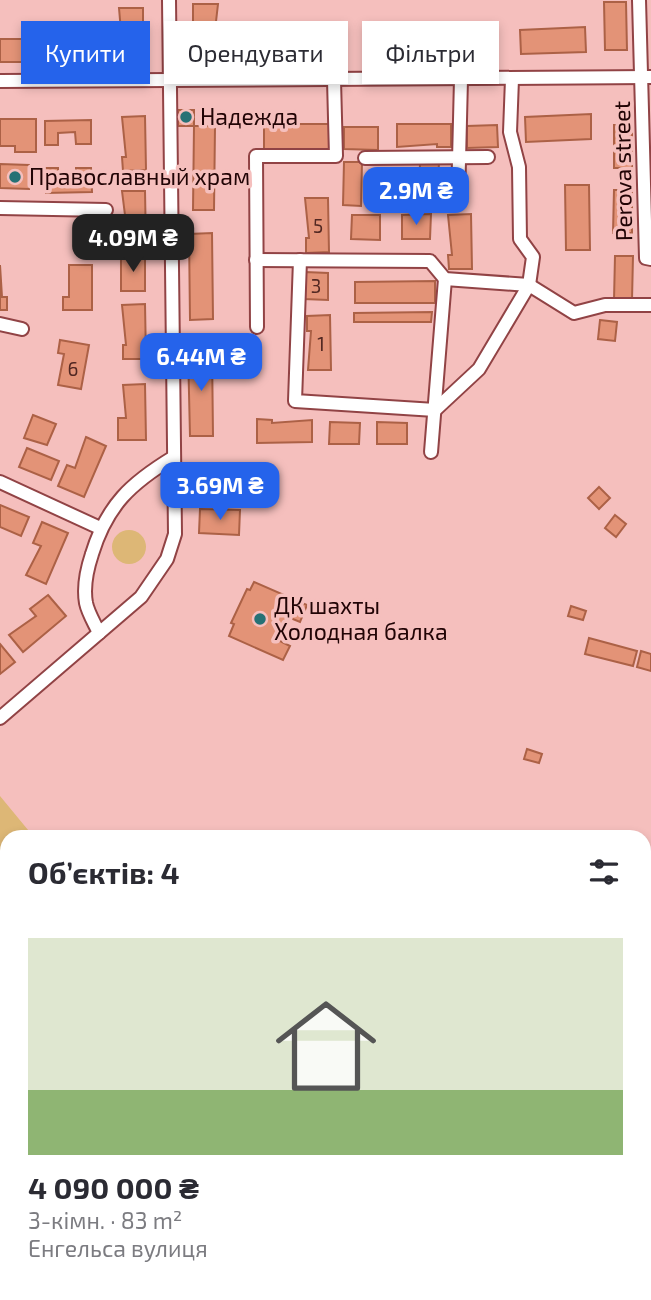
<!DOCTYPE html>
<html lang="uk">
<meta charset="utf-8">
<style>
body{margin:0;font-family:"Exo 2",sans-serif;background:#f2f2f3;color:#2b2b33;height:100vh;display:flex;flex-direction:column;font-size:26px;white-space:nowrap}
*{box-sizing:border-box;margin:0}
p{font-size:23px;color:#7c7c81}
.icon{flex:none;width:38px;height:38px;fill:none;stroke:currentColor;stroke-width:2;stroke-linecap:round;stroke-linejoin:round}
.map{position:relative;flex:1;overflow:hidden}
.side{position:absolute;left:0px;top:830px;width:651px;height:471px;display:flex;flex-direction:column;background:#fff;border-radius:21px 21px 0 0;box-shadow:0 4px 10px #0003}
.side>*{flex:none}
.guide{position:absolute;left:21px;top:21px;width:609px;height:63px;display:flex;gap:14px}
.price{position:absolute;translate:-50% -60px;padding:0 16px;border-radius:14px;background:#2563eb;color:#fff;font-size:23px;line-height:46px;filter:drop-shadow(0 2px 4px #0008)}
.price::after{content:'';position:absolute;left:50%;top:42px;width:21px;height:16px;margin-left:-10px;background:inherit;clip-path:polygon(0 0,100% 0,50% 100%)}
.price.on{background:#222;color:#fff}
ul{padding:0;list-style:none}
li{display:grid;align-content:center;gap:14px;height:371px;padding:0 28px}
li span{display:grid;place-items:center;height:217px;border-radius:0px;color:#555}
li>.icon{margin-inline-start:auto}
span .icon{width:126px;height:126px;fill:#fffc;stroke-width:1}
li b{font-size:30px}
h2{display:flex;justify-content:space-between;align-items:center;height:84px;padding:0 28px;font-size:30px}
.chip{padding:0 24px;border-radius:0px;background:#fff;box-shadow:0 4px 10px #0003;font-size:24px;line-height:63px}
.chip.on{background:#2563eb;color:#fff}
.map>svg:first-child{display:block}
</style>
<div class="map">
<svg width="651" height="1300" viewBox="0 0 651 1300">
<rect width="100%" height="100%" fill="#f5bfbd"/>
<path fill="#fbadab" d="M 134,1293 L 528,1293 L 533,1300 L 125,1300 Z"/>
<g fill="#ddb776">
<circle cx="129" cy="547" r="17"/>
<path d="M 0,796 L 33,836 L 7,836 L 7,1114 L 0,1111 Z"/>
</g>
<g fill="#e39377" stroke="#ac6146" stroke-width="2">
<path d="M 604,2 L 626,2 L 627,50 L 605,50 Z"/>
<path d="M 193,4 L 218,4 L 214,39 L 247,39 L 247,60 L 193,60 Z"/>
<path d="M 119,8 L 143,8 L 143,64 L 89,64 L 89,43 L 122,43 Z"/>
<path d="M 585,27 L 586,52 L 521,54 L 520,30 Z"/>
<path d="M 331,34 L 331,59 L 266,59 L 266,35 Z"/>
<rect x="0" y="39" width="26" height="23"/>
<path d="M 48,41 L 75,41 L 75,64 L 48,65 Z"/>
<rect x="178" y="110" width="16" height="16"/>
<path d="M 591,114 L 591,139 L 526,142 L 525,117 Z"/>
<path d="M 145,116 L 146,170 L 123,171 L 122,157 L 126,157 L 122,117 Z"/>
<path d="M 0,119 L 36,119 L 36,152 L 15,152 L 15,146 L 0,146 Z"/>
<path d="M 91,120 L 91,144 L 76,144 L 75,132 L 58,133 L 58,145 L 45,145 L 45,121 Z"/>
<rect x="264" y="124" width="65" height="25"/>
<path d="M 397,124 L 451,124 L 451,147 L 437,147 L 437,144 L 397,147 Z"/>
<path d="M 497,125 L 498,147 L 467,148 L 467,126 Z"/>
<rect x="614" y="125" width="18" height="43"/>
<path d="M 194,126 L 215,126 L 214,210 L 193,210 Z"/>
<path d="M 344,127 L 378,127 L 378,150 L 344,149 Z"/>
<path d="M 344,162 L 362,162 L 361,206 L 343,205 Z"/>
<path d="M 420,162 L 439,162 L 437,205 L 419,205 Z"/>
<path d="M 0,164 L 29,165 L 29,189 L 0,188 Z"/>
<path d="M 45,168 L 58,168 L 58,180 L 76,180 L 76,168 L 91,168 L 92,192 L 46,193 Z"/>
<path d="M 565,185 L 589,185 L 590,250 L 566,250 Z"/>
<path d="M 614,190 L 632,190 L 632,233 L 613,233 Z"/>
<path d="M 122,191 L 145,191 L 146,245 L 123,246 L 123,231 L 127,231 Z"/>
<path d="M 305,198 L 328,198 L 329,252 L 306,253 L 306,238 L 309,238 Z"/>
<path d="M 431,214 L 430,239 L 402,239 L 402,215 Z"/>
<path d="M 471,214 L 472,269 L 449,269 L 448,255 L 452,255 L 448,215 Z"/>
<path d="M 352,215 L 380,215 L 380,240 L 351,239 Z"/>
<path d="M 212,233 L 213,319 L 190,320 L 189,234 Z"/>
<rect x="121" y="256" width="24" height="35"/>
<path d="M 615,256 L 633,256 L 632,300 L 614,300 Z"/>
<path d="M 0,265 L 2,297 L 7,297 L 7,310 L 0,310 Z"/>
<path d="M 69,265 L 92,265 L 92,310 L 63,310 L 63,297 L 69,297 Z"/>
<path d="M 305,272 L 328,273 L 328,300 L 304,299 Z"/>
<path d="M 435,281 L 435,303 L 355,303 L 355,282 Z"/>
<path d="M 145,304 L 146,359 L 123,359 L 123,345 L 126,345 L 122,305 Z"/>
<path d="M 432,312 L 431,322 L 354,322 L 354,313 Z"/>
<path d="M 330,315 L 331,370 L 308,370 L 311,331 L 307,331 L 307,316 Z"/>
<path d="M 600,320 L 617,322 L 615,341 L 598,339 Z"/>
<path d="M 60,340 L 89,345 L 81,389 L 58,385 L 64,354 L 58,353 Z"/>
<path d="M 188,350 L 212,350 L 213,436 L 190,436 Z"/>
<path d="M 145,384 L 146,440 L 118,440 L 118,418 L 126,418 L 123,385 Z"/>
<path d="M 33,415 L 56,424 L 47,445 L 24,438 Z"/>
<path d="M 257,419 L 272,420 L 272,423 L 312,420 L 312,442 L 257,443 Z"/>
<path d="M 330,422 L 360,423 L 359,444 L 329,444 Z"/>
<path d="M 377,422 L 407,423 L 407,444 L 377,444 Z"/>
<path d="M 86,437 L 106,446 L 84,497 L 58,486 L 67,465 L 75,468 Z"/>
<path d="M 27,448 L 59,461 L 51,480 L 19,467 Z"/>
<path d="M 599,487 L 610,498 L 599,509 L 588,498 Z"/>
<path d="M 0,505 L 29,517 L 21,536 L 0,527 Z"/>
<path d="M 200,509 L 240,510 L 239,535 L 199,533 Z"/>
<path d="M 615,515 L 626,524 L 616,537 L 605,528 Z"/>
<path d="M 42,522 L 68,533 L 46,584 L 26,575 L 41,546 L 33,543 Z"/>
<path d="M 254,582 L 307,605 L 300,622 L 288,617 L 278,640 L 290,646 L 283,660 L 229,636 L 234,624 L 231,623 L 247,589 L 250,590 Z"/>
<path d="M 48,595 L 66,616 L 23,652 L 9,635 L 36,616 L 30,609 Z"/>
<path d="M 571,606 L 586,611 L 583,620 L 568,616 Z"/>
<path d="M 589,638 L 637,651 L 633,666 L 585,654 Z"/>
<path d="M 0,644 L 15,662 L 0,674 Z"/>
<path d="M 641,651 L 651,654 L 651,671 L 637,667 Z"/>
<path d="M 527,749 L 542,754 L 539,763 L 524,759 Z"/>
</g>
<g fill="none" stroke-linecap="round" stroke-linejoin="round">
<g stroke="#914345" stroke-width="16">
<g id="minor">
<path d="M 639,0 L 646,258 L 651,259"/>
<path d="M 0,81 L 651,77"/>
<path d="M 365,158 L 488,157"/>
<path d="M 458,201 L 461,79"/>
<path d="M 0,208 L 106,210"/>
<path d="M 256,260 L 430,261 L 445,279 L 529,285 L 574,313 L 605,305 L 651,305"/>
<path d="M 300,260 L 295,401 L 435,410 L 479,369 L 529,285 L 533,257 L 520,239 L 519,167 L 510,132 L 512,79"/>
<path d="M 0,324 L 22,329"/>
<path d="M 257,327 L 256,156 L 336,156 L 334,80"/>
<path d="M 431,452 L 445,279"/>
<path d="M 0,482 L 100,528"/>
<path d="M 99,633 C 95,624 88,613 86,603 C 83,586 87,569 92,554 C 107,505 131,483 174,457"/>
<path d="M 0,718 L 141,597 L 167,559 L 175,534 L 169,0"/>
<path d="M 0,1016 L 7,1022"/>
<path d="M 189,1293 L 193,1300"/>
</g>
</g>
<use href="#minor" stroke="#fff" stroke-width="12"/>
</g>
<g fill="#267175" stroke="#f5bfbd" stroke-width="2.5">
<circle cx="186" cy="117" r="7"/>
<circle cx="15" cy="177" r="7"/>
<circle cx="260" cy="619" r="7"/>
</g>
<g text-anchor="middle" stroke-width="7" stroke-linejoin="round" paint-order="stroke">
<g font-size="19" fill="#522822">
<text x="318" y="233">5</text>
<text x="316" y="293">3</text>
<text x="321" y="351">1</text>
<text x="73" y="376">6</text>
</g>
<g font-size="23" fill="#210405" stroke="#f5bfbd" text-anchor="start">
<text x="200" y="125">Надежда</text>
<text x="29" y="185">Православный храм</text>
<text x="274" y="614">ДК шахты<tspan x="274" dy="26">Холодная балка</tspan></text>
</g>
<g font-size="23" fill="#210405" stroke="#f5bfbd">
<text transform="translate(623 171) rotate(-91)" y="8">Perova street</text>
</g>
</g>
</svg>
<b class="price" style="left:416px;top:227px">2.9M ₴</b>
<b class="price on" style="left:133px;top:274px">4.09M ₴</b>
<b class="price" style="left:201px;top:393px">6.44M ₴</b>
<b class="price" style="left:220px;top:522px">3.69M ₴</b>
<div class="guide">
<a class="chip on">Купити</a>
<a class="chip">Орендувати</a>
<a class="chip">Фільтри</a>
</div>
<section class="side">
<h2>Об’єктів: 4<svg class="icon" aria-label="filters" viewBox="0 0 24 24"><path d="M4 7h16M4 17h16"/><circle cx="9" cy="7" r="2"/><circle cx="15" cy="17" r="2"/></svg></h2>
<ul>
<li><span style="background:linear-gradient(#dfe7d0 70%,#8fb573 0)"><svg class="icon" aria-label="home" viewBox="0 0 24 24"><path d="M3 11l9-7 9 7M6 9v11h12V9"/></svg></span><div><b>4 090 000 ₴</b><p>3-кімн. · 83 m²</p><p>Енгельса вулиця</p></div></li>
</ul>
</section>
</div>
